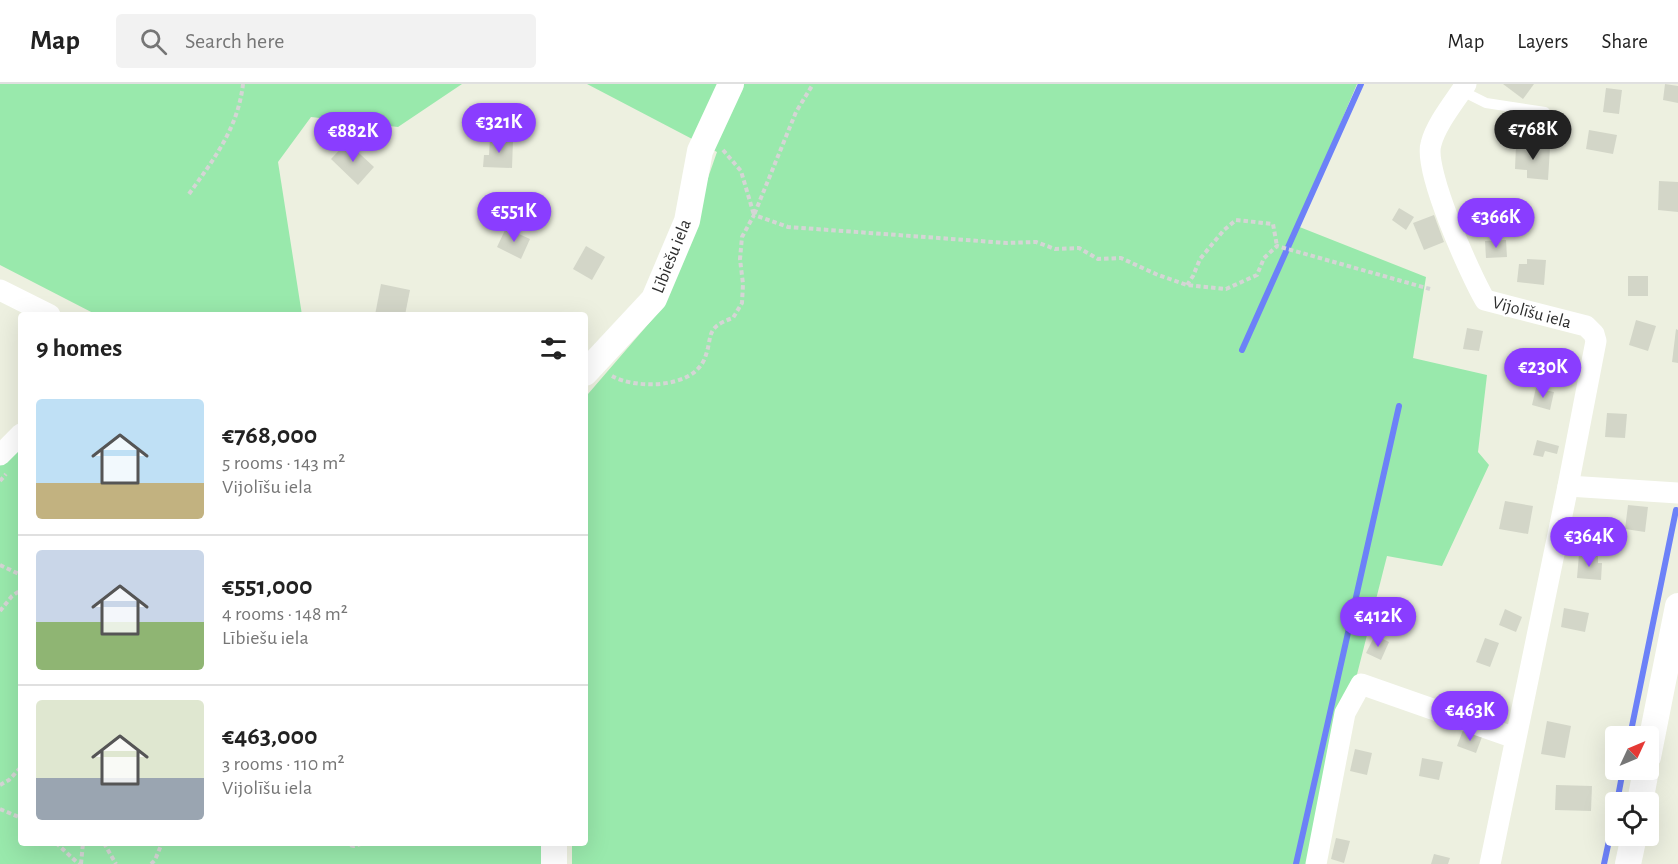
<!DOCTYPE html>
<meta charset="utf-8">
<style>
body{margin:0;font-family:"Alegreya Sans",sans-serif;background:#f2f2f2;color:#222;height:100vh;display:flex;flex-direction:column;font-size:22px;white-space:nowrap}
*{box-sizing:border-box;margin:0}
p{font-size:20px;color:#767676}
.icon{flex:none;width:33px;height:33px;fill:none;stroke:currentColor;stroke-width:2;stroke-linecap:round;stroke-linejoin:round}
.map{position:relative;flex:1;overflow:hidden}
.sheet{position:absolute;left:18px;top:228px;width:570px;height:534px;display:flex;flex-direction:column;background:#fff;border-radius:6px;box-shadow:0 6px 24px #0002}
.sheet>*{flex:none}
.needle{width:39px;rotate:46deg}
.buttons{position:absolute;left:1605px;top:642px;display:grid;gap:12px}
.buttons a{display:grid;place-items:center;width:54px;height:54px;border-radius:6px;background:#fff;box-shadow:0 6px 24px #0002;font-size:30px}
.price{position:absolute;translate:-50% -51px;padding:0 14px;border-radius:21px;background:#8a3dff;color:#fff;font-size:20px;line-height:39px;filter:drop-shadow(0 2px 3px #0008)}
.price::after{content:'';position:absolute;left:50%;top:36px;width:18px;height:14px;margin-left:-9px;background:inherit;clip-path:polygon(0 0,100% 0,50% 100%)}
.price.active{background:#222;color:#fff}
ul{padding:0;list-style:none}
li{display:flex;align-items:center;gap:18px;height:150px;padding:0 18px}
li+li{border-top:2px solid #e0e0e0}
li span{display:grid;place-items:center;flex:none;width:168px;height:120px;border-radius:6px;color:#555}
li>.icon{margin-inline-start:auto}
span .icon{width:72px;height:72px;fill:#fffc;stroke-width:1}
li b{font-size:26px}
h2{display:flex;justify-content:space-between;align-items:center;height:72px;padding:0 18px;font-size:26px}
header{display:flex;align-items:center;gap:36px;box-sizing:border-box;height:84px;padding:0 30px;background:#fff;border-bottom:2px solid #e0e0e0}
header strong{font-size:28px}
nav{display:flex;gap:33px;margin-inline-start:auto;font-size:21px}
.search{width:420px;height:54px;background:#f2f2f2;display:flex;align-items:center;gap:15px;box-sizing:border-box;padding:0 21px;border-radius:6px;color:#767676;font-size:22px}
.map>svg:first-child{display:block}
</style>
<header>
<strong>Map</strong>
<div class="search"><svg class="icon" aria-label="search" viewBox="0 0 24 24"><circle cx="10" cy="10" r="6"/><path d="M15 15l6 6"/></svg>Search here</div>
<nav><a>Map</a><a>Layers</a><a>Share</a></nav>
</header>
<div class="map">
<svg width="1678" height="780" viewBox="0 0 1678 780">
<rect width="100%" height="100%" fill="#edf0e0"/>
<g fill="#99e9ac">
<path d="M 0,0 L 462,0 L 398,43 L 311,33 L 278,78 L 302,231 L 97,231 L 0,181 Z"/>
<path d="M 587,0 L 1357,0 L 1297,142 L 1426,193 L 1413,274 L 1487,291 L 1478,368 L 1489,381 L 1442,482 L 1387,472 L 1309,780 L 572,780 L 572,759 L 585,759 L 585,331 L 588,310 L 663,223 L 717,68 Z"/>
<path d="M 21,339 L 21,759 L 550,759 L 550,780 L 0,780 L 0,360 Z"/>
</g>
<g fill="none" stroke-linecap="round" stroke-linejoin="round">
<g stroke="#6c81f8" stroke-width="6">
<path d="M 1242,266 L 1361,0"/>
<path d="M 1630,652 L 1676,426"/>
<path d="M 1617,718 L 1623,686"/>
<path d="M 1296,780 L 1399,322"/>
<path d="M 1604,780 L 1616,724"/>
</g>
</g>
<g fill="#d3d6c8">
<path d="M 1503,0 L 1534,0 L 1523,15 Z"/>
<path d="M 1665,0 L 1678,2 L 1678,19 L 1663,16 Z"/>
<path d="M 1606,4 L 1622,6 L 1619,30 L 1603,28 Z"/>
<path d="M 1589,46 L 1617,51 L 1613,70 L 1586,65 Z"/>
<path d="M 490,54 L 513,56 L 512,84 L 483,83 L 484,71 L 489,71 Z"/>
<path d="M 347,58 L 374,83 L 358,101 L 331,75 Z"/>
<path d="M 1516,61 L 1550,64 L 1548,96 L 1527,94 L 1527,86 L 1515,85 Z"/>
<path d="M 1659,97 L 1678,98 L 1678,128 L 1658,126 Z"/>
<path d="M 1399,124 L 1414,133 L 1406,146 L 1392,136 Z"/>
<path d="M 1434,131 L 1444,158 L 1424,166 L 1413,139 Z"/>
<path d="M 506,144 L 530,155 L 521,175 L 497,163 Z"/>
<path d="M 1506,156 L 1507,173 L 1486,174 L 1485,157 Z"/>
<path d="M 586,162 L 605,173 L 592,196 L 573,185 Z"/>
<path d="M 1527,175 L 1546,176 L 1544,201 L 1517,198 L 1519,180 L 1527,180 Z"/>
<rect x="1628" y="192" width="20" height="20"/>
<path d="M 381,200 L 410,206 L 405,231 L 375,231 Z"/>
<path d="M 1636,236 L 1656,242 L 1648,267 L 1629,261 Z"/>
<path d="M 1467,244 L 1483,247 L 1479,267 L 1463,265 Z"/>
<path d="M 1676,245 L 1678,246 L 1678,279 L 1672,278 Z"/>
<path d="M 1540,273 L 1560,278 L 1556,292 L 1536,286 Z"/>
<path d="M 1536,304 L 1554,308 L 1550,326 L 1532,321 Z"/>
<path d="M 1607,329 L 1627,330 L 1625,354 L 1605,353 Z"/>
<path d="M 1537,356 L 1559,362 L 1557,370 L 1545,367 L 1543,373 L 1533,371 Z"/>
<path d="M 1505,417 L 1533,422 L 1528,450 L 1499,445 Z"/>
<path d="M 1628,421 L 1648,423 L 1645,448 L 1625,445 Z"/>
<path d="M 1579,470 L 1598,472 L 1598,479 L 1602,479 L 1601,496 L 1577,494 Z"/>
<path d="M 1564,524 L 1589,529 L 1585,548 L 1561,543 Z"/>
<path d="M 1505,525 L 1522,533 L 1516,548 L 1499,541 Z"/>
<path d="M 1375,551 L 1389,558 L 1381,576 L 1366,569 Z"/>
<path d="M 1485,554 L 1499,559 L 1490,583 L 1476,578 Z"/>
<path d="M 1547,637 L 1571,642 L 1565,674 L 1541,670 Z"/>
<path d="M 1463,646 L 1482,653 L 1476,669 L 1457,662 Z"/>
<path d="M 1355,665 L 1372,669 L 1367,691 L 1350,687 Z"/>
<path d="M 1422,674 L 1443,678 L 1439,696 L 1419,692 Z"/>
<path d="M 1556,701 L 1592,702 L 1591,727 L 1555,726 Z"/>
<path d="M 1336,754 L 1350,757 L 1344,779 L 1331,775 Z"/>
<path d="M 1434,770 L 1450,774 L 1448,780 L 1431,780 Z"/>
</g>
<g fill="none" stroke-linecap="round" stroke-linejoin="round">
<g stroke="#d5d5d5" stroke-width="4" stroke-dasharray="4.5 3" stroke-linecap="butt">
<path d="M 723,66 L 741,87 L 754,131 L 796,28 L 813,0"/>
<path d="M 189,110 C 214,75 238,44 243,0"/>
<path d="M 1187,201 L 1193,192 L 1200,175 L 1224,146 L 1236,136 L 1273,140 L 1277,162"/>
<path d="M 612,292 C 635,305 691,305 704,276 C 714,253 703,244 733,234 L 742,219 L 743,200 L 740,175 L 742,153 L 754,131 L 788,143 L 1007,159 L 1036,158 L 1055,165 L 1079,164 L 1098,175 L 1121,174 L 1158,191 L 1187,201 L 1226,205 L 1257,191 L 1264,174 L 1277,162 L 1430,205"/>
<path d="M 0,397 L 6,390"/>
<path d="M 0,481 L 21,491"/>
<path d="M 0,527 L 12,512 L 21,506"/>
<path d="M 0,701 L 9,696 L 21,683"/>
<path d="M 0,725 L 21,734"/>
<path d="M 56,759 L 79,780"/>
<path d="M 104,759 L 116,780"/>
<path d="M 343,759 L 354,762 L 364,759"/>
<path d="M 81,780 L 83,759"/>
<path d="M 151,780 L 155,776 L 162,759"/>
</g>
<path stroke="#fff" stroke-width="10" d="M 1462,7 L 1486,19 L 1545,28"/>
<g stroke="#fff" stroke-width="21">
<path d="M 1466,0 C 1455,17 1436,40 1431,60 C 1423,86 1470,190 1485,216 L 1586,242 L 1594,250 L 1596,257 L 1568,402 L 1490,780"/>
<path d="M 0,206 L 50,231"/>
<path d="M 0,371 L 21,350"/>
<path d="M 1568,402 L 1678,409"/>
<path d="M 1316,780 L 1345,629 L 1361,600 L 1515,654"/>
</g>
<g stroke="#fff" stroke-width="26">
<path d="M 585,289 L 654,215 L 687,137 L 700,67 L 731,0"/>
<path d="M 1648,673 L 1678,522"/>
<path d="M 1640,718 L 1646,686"/>
<path d="M 554,780 L 554,759"/>
<path d="M 1628,780 L 1634,752"/>
</g>
</g>
<g text-anchor="middle" stroke-width="4.5" stroke-linejoin="round" paint-order="stroke">
<g font-size="18" fill="#2e2e2e" stroke="#fff">
<text transform="translate(671 172) rotate(-68)" y="6">Lībiešu iela</text>
<text transform="translate(1532 228) rotate(15)" y="6">Vijolīšu iela</text>
</g>
</g>
</svg>
<div class="buttons">
<a><svg class="needle" viewBox="-14 -14 28 28"><path d="M0-13l5 13h-10z" fill="#e53935"/><path d="M0 13l5-13h-10z" fill="#767676"/></svg></a>
<a><svg class="icon" aria-label="locate" viewBox="0 0 24 24"><circle cx="12" cy="12" r="6"/><path d="M12 2v4M12 18v4M2 12h4M18 12h4"/></svg></a>
</div>
<b class="price" style="left:499px;top:70px">€321K</b>
<b class="price active" style="left:1533px;top:77px">€768K</b>
<b class="price" style="left:353px;top:79px">€882K</b>
<b class="price" style="left:514px;top:159px">€551K</b>
<b class="price" style="left:1496px;top:165px">€366K</b>
<b class="price" style="left:1543px;top:315px">€230K</b>
<b class="price" style="left:1589px;top:484px">€364K</b>
<b class="price" style="left:1378px;top:564px">€412K</b>
<b class="price" style="left:1470px;top:658px">€463K</b>
<section class="sheet">
<h2>9 homes<svg class="icon" aria-label="filters" viewBox="0 0 24 24"><path d="M4 7h16M4 17h16"/><circle cx="9" cy="7" r="2"/><circle cx="15" cy="17" r="2"/></svg></h2>
<ul>
<li><span style="background:linear-gradient(#bfe0f5 70%,#c2b280 0)"><svg class="icon" aria-label="home" viewBox="0 0 24 24"><path d="M3 11l9-7 9 7M6 9v11h12V9"/></svg></span><div><b>€768,000</b><p>5 rooms · 143 m²</p><p>Vijolīšu iela</p></div></li>
<li><span style="background:linear-gradient(#c9d6e8 60%,#8fb573 0)"><svg class="icon" aria-label="home" viewBox="0 0 24 24"><path d="M3 11l9-7 9 7M6 9v11h12V9"/></svg></span><div><b>€551,000</b><p>4 rooms · 148 m²</p><p>Lībiešu iela</p></div></li>
<li><span style="background:linear-gradient(#dfe7d0 65%,#9aa5b1 0)"><svg class="icon" aria-label="home" viewBox="0 0 24 24"><path d="M3 11l9-7 9 7M6 9v11h12V9"/></svg></span><div><b>€463,000</b><p>3 rooms · 110 m²</p><p>Vijolīšu iela</p></div></li>
</ul>
</section>
</div>
